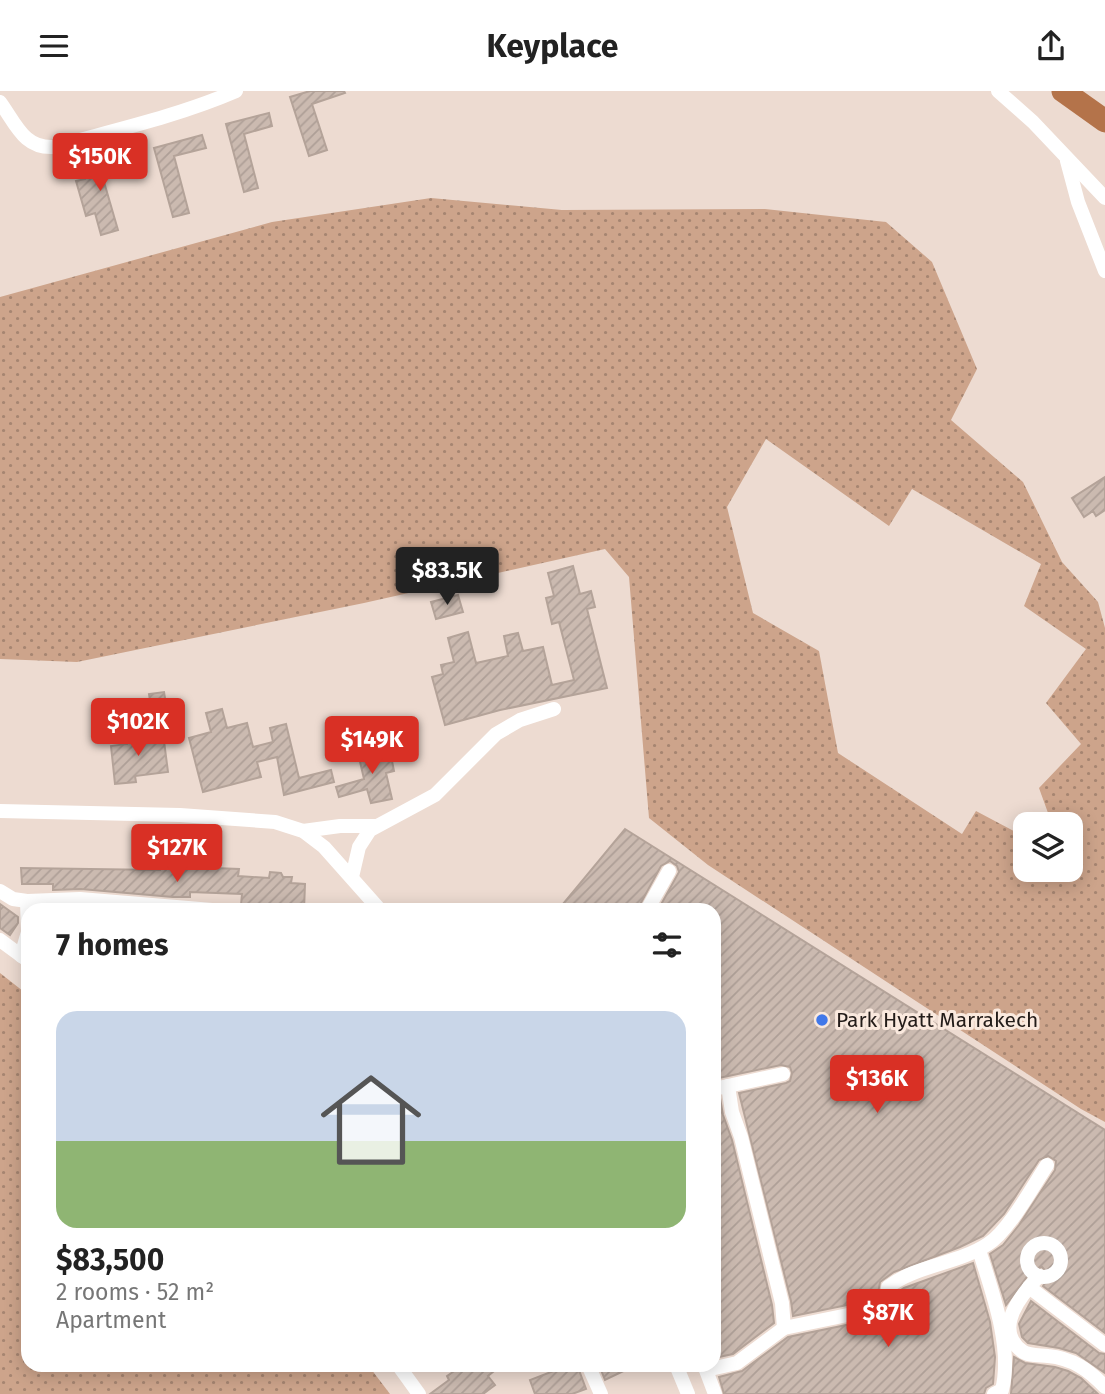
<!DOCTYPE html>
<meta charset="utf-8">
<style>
body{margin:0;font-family:"Fira Sans",sans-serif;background:#f6f6f6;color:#222;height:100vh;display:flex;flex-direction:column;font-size:26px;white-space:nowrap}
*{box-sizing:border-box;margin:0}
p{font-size:23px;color:#767676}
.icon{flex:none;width:38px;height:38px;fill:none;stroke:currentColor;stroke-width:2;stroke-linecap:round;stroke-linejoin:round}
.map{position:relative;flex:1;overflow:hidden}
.sheet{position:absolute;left:21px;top:812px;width:700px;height:469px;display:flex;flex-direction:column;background:#fff;border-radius:21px;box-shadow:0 4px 18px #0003}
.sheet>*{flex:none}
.controls{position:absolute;left:1013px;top:721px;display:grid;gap:14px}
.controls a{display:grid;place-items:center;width:70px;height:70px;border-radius:14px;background:#fff;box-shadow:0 4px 18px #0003;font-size:35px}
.price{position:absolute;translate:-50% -60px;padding:0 16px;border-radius:7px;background:#d93025;color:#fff;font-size:23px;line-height:46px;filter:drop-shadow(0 2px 4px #0008)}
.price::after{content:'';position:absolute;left:50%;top:42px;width:21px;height:16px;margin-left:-10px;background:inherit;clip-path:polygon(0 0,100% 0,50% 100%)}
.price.selected{background:#222;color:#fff}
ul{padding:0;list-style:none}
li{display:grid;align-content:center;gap:14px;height:371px;padding:0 35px}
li+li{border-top:2px solid #e0e0e0}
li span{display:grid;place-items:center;height:217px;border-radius:21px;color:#555}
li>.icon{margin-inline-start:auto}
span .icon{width:126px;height:126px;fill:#fffc;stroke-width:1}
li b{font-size:30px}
h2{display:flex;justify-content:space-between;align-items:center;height:84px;padding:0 35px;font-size:30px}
header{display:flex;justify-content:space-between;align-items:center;height:91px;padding:0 35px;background:#fff;font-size:32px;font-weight:700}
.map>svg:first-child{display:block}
</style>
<header><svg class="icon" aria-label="menu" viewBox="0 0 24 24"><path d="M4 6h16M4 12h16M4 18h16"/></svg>Keyplace<svg class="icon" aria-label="share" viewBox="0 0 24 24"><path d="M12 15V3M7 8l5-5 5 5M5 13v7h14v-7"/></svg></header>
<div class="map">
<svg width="1105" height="1303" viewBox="0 0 1105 1303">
<defs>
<pattern id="grass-dots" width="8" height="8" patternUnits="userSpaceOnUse" patternTransform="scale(1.75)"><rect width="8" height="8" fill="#cda48b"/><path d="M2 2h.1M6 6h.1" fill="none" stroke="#a68571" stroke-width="1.8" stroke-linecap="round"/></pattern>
<pattern id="building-hatch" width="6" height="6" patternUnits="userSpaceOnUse" patternTransform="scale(1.75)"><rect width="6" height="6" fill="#cbbab0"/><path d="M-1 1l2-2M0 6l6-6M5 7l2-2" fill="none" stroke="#ae9f97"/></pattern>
</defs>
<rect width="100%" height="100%" fill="#eddbd1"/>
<g fill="url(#grass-dots)" fill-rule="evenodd">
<path d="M 431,107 L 562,119 L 765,118 L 886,131 L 932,171 L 977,278 L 951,329 L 1023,391 L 1062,471 L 1098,511 L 1105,537 L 1105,1031 L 1081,1018 L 708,774 L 649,727 L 629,486 L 605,458 L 364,512 L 77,571 L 0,568 L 0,206 L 272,131 ZM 766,348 L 889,435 L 912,398 L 1041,473 L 1024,515 L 1086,558 L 1046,612 L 1081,653 L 1039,697 L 1052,733 L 1071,733 L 1071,779 L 1026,779 L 1025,746 L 976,720 L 962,743 L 838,662 L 819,560 L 753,522 L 727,416 Z"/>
<path d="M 0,882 L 28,904 L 28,1274 L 368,1274 L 390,1303 L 0,1303 Z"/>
</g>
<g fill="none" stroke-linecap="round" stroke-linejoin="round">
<path stroke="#b4734a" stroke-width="23" d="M 1063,0 L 1105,30"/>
</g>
<g fill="url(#building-hatch)" stroke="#b4a399" stroke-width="2">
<path d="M 310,0 L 344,0 L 345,2 L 312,13 L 327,59 L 309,65 L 290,6 Z"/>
<path d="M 269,22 L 272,35 L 244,43 L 258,97 L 244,101 L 226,33 Z"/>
<path d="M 202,44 L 206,57 L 174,65 L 189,122 L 173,126 L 154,57 Z"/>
<path d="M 130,65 L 133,75 L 102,84 L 118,139 L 101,144 L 95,122 L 86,125 L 76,90 L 85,88 L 83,79 Z"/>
<path d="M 1105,386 L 1105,419 L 1096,425 L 1093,420 L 1084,426 L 1072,407 Z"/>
<path d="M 573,475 L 580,503 L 591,500 L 595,516 L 587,518 L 607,597 L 500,619 L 445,634 L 432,586 L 443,583 L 441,574 L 454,571 L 448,547 L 468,541 L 476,572 L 508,565 L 504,545 L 518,542 L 523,560 L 543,556 L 552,594 L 574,589 L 559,531 L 552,533 L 546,507 L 554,505 L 548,482 Z"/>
<path d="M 458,504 L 463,521 L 436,528 L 431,511 Z"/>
<path d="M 164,601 L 168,626 L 153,628 L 149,603 Z"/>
<path d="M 222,618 L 227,637 L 247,632 L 253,656 L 273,651 L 270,637 L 286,633 L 299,687 L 331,679 L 334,691 L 284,704 L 277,666 L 257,671 L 261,686 L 203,701 L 189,647 L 211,641 L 206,622 Z"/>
<path d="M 151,639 L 152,651 L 164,650 L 168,681 L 135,685 L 136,691 L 115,693 L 111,655 L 127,653 L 126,642 Z"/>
<path d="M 389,655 L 394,680 L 386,682 L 392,708 L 371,712 L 367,698 L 339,706 L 336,696 L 364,688 L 358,662 Z"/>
<path d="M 625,738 L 1105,1039 L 1105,1242 L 1043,1195 L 1048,1188 L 1048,1183 L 1042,1176 L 1032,1179 L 1006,1214 L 990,1163 L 1003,1154 L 1019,1134 L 1055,1079 L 1056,1070 L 1048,1065 L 1039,1069 L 1004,1123 L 983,1145 L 960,1156 L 894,1181 L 880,1191 L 877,1208 L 793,1225 L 791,1210 L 739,1002 L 786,992 L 790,990 L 792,982 L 790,976 L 781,974 L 714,988 L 714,819 L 658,819 L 679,781 L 677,775 L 670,770 L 661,775 L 637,819 L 558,819 Z"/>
<path d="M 160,775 L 239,778 L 238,785 L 269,787 L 270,781 L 281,782 L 283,786 L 292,786 L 291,792 L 305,793 L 304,819 L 273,819 L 273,816 L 241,814 L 242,803 L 190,801 L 190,806 L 173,806 L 81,798 L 53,799 L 53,793 L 22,793 L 21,777 L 160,779 Z"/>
<path d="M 0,813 L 18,826 L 18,832 L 10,844 L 0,837 Z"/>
<path d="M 714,1007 L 720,1007 L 723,1024 L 732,1049 L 772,1214 L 774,1232 L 733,1263 L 714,1267 Z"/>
<path d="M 973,1172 L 990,1231 L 995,1266 L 993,1293 L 986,1297 L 984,1303 L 724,1303 L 719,1286 L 742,1280 L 788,1246 L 885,1226 L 894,1218 L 898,1201 L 904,1197 Z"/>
<path d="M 1031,1210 L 1099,1262 L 1105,1263 L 1105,1282 L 1076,1262 L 1059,1257 L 1028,1252 L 1022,1246 L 1019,1233 Z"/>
<path d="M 1014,1266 L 1025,1272 L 1055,1276 L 1068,1280 L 1081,1287 L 1098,1303 L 1011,1303 Z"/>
<path d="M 463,1274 L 467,1278 L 473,1274 L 490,1274 L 494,1280 L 488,1285 L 495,1294 L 483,1303 L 430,1303 L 449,1289 L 447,1285 Z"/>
<path d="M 569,1274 L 577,1274 L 586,1298 L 572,1303 L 535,1303 L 530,1289 Z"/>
<path d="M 599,1274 L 636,1274 L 605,1289 Z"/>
</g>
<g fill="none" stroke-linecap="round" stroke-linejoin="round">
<g stroke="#fff" stroke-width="14">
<path d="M 998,0 L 1033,31 L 1105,107"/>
<path d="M 0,11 C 16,33 24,58 54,56 C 115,39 178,25 236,0"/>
<path d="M 1067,70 L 1078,111 L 1105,180"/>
<path d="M 0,720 L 180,724 L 275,731 L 303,740 L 324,756 L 380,819"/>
<path d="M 303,740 L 340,735 L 375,735"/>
<path d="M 352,786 L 359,756 L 370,739 L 435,704 L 496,643 L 520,629 L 554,618"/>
<path d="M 0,800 L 13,808 L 27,810"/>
<path d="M 647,819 L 669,780"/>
<path d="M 0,849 L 27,869"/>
<path d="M 21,865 L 28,841 L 27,810 L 80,808 L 212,819"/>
<path d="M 728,995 L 732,1021 L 741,1046 L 782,1212 L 784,1237"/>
<path d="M 714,998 L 783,983"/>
<circle cx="1044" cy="1169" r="17"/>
<path d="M 979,1159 C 992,1200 1013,1257 1002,1299 L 994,1303"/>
<path d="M 1039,1185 C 1022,1203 992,1238 1022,1260 C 1028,1265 1040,1264 1048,1265 C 1072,1267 1089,1279 1105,1296"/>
<path d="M 1029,1196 L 1105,1254"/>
<path d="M 398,1274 L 419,1303"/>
<path d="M 588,1274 L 601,1303"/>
<path d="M 676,1274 L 688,1303"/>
<path d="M 704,1274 L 715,1303"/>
<path d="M 706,1279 L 737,1272 L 784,1237 L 882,1217 C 889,1212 888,1204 888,1196 C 916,1174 958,1173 988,1153 C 1008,1141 1033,1095 1047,1074"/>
</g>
</g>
<circle fill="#4178e9" stroke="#fae9de" stroke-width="2.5" cx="822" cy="929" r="7"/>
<g text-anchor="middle" stroke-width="6" stroke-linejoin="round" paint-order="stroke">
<g font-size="21" fill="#231c19" stroke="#fae9de" text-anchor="start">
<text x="836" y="936">Park Hyatt Marrakech</text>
</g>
</g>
</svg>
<div class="controls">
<a><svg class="icon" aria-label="layers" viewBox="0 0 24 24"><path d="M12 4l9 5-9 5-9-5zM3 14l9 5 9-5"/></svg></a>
</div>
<b class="price" style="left:100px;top:102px">$150K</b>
<b class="price selected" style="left:447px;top:516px">$83.5K</b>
<b class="price" style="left:138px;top:667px">$102K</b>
<b class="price" style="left:372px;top:685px">$149K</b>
<b class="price" style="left:177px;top:793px">$127K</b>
<b class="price" style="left:877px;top:1024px">$136K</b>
<b class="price" style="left:888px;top:1258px">$87K</b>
<section class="sheet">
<h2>7 homes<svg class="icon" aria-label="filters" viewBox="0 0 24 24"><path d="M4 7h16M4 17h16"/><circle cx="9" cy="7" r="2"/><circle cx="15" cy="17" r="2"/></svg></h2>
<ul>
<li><span style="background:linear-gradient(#c9d6e8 60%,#8fb573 0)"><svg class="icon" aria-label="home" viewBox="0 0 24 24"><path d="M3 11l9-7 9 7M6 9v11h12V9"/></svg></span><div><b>$83,500</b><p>2 rooms · 52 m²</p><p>Apartment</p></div></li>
</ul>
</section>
</div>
